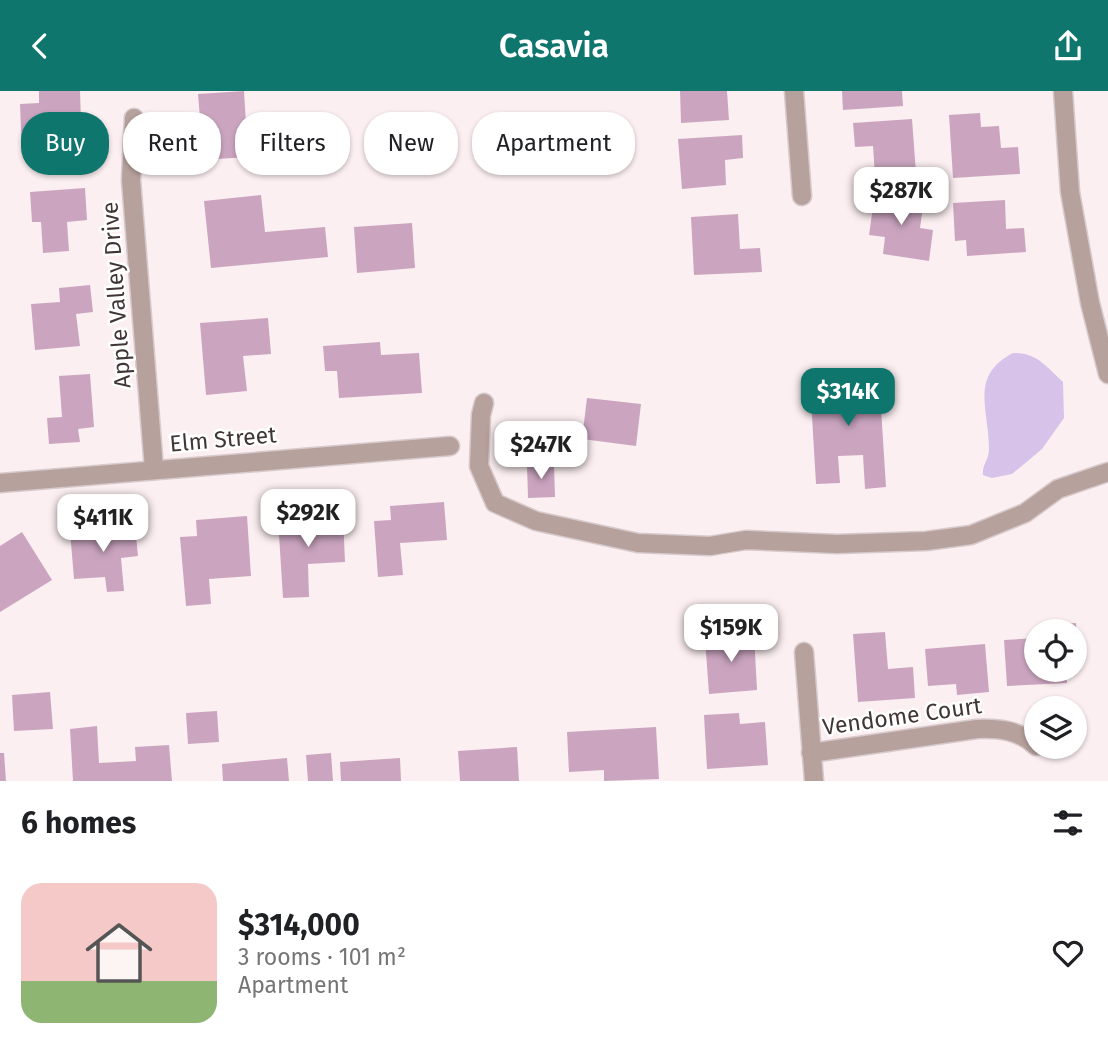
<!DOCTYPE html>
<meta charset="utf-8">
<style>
body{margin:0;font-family:"Fira Sans",sans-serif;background:#f6f6f6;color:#202124;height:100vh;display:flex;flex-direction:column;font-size:26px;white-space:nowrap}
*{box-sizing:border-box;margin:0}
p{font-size:23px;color:#757577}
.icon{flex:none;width:38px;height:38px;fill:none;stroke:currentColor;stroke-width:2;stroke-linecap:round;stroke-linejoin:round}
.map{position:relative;height:690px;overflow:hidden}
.sheet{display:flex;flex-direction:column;background:#fff;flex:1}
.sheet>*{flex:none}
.banner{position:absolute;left:21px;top:21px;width:700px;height:63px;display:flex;gap:14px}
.fabs{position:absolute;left:1024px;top:528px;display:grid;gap:14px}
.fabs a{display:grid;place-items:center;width:63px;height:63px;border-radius:50%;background:#fff;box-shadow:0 2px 5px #0004;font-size:35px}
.price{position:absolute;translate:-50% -60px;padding:0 16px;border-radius:14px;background:#fff;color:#222;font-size:23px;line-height:46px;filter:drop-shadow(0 2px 4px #0008)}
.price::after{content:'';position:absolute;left:50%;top:42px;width:21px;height:16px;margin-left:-10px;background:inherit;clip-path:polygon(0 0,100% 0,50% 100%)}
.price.selected{background:#0f766e;color:#fff}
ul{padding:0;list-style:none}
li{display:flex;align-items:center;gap:21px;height:175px;padding:0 21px}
li span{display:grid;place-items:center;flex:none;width:196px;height:140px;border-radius:21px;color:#555}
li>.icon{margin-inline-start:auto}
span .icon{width:84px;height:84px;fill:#fffc;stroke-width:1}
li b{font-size:30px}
h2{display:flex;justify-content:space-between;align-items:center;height:84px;padding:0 21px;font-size:30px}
.pill{padding:0 24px;border-radius:28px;background:#fff;box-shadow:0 2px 5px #0004;font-size:24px;line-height:63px}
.pill.selected{background:#0f766e;color:#fff}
header{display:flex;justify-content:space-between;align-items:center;height:91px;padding:0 21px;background:#0f766e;color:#fff;font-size:32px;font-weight:600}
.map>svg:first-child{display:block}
</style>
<header><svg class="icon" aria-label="back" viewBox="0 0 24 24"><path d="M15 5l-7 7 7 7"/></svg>Casavia<svg class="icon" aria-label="share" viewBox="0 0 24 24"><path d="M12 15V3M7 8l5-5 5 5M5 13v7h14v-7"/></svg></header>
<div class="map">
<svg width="1108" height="690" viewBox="0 0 1108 690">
<rect width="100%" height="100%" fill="#fceff1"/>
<path fill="#d7c2e9" d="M 1013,262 C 1036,261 1047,276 1063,291 L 1064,327 L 1042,358 L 1012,383 L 992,387 L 983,384 C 982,373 989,369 989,358 C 989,318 969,285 1013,262 Z"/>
<g fill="#cba5c0">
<path d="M 39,0 L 80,0 L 82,62 L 22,64 L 20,13 L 39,12 Z"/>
<path d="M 244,0 L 248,66 L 186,70 L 184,40 L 201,39 L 198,3 Z"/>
<path d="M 680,0 L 727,0 L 729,29 L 681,32 Z"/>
<path d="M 842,0 L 902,0 L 903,15 L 843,19 Z"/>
<path d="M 980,22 L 981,36 L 999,35 L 1001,57 L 1018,56 L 1020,83 L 953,87 L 949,24 Z"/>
<path d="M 912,28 L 916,82 L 875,85 L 873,55 L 855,56 L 853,32 Z"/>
<path d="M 742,44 L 743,67 L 725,69 L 726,94 L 682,98 L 678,48 Z"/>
<path d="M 85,97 L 87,129 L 67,131 L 69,160 L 43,162 L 41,131 L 32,131 L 30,101 Z"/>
<path d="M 875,102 L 924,109 L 920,137 L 933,139 L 929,170 L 883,163 L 885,146 L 869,144 Z"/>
<path d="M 261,104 L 265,141 L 325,136 L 328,166 L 211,177 L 204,110 Z"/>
<path d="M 1005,109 L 1006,138 L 1024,137 L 1026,161 L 967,165 L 966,149 L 955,150 L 953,112 Z"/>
<path d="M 738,123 L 740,158 L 760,157 L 762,181 L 694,184 L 691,126 Z"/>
<path d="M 412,132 L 415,177 L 357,182 L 354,136 Z"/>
<path d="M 90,194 L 93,221 L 76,223 L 80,255 L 35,259 L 31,213 L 60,211 L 59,197 Z"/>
<path d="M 268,227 L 271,263 L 243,265 L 247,300 L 206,304 L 200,232 Z"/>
<path d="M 380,251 L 381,264 L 419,262 L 422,302 L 339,307 L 337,280 L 325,280 L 323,255 Z"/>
<path d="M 90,283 L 94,336 L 78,338 L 80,351 L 49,353 L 47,327 L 62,326 L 59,285 Z"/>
<path d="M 879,286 L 886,396 L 865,398 L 863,364 L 838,365 L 840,392 L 816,393 L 810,291 Z"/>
<path d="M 587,307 L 641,313 L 636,355 L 582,348 Z"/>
<path d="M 554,373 L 555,406 L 528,407 L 527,374 Z"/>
<path d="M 444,411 L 447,449 L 400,452 L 403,484 L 378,486 L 374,430 L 391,429 L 390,415 Z"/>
<path d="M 343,424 L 345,471 L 308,473 L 309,506 L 283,507 L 278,428 Z"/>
<path d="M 247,425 L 251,485 L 209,488 L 211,513 L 186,515 L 180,446 L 197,445 L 196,429 Z"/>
<path d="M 135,435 L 138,465 L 121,467 L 124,500 L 107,501 L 105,486 L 74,488 L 70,440 Z"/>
<path d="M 22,441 L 52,489 L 0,521 L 0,455 Z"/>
<path d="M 1076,532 L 1079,575 L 1074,575 L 1074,541 L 1043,541 L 1043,534 Z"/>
<path d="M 885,541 L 888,578 L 913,576 L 915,607 L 858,611 L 853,543 Z"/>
<path d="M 754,544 L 757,599 L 709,603 L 705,547 Z"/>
<path d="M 1036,547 L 1036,579 L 1066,579 L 1067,592 L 1007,595 L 1004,549 Z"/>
<path d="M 985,553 L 989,601 L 957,604 L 956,593 L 928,595 L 925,558 Z"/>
<path d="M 50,601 L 53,638 L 14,640 L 12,604 Z"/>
<path d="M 217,620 L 219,651 L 188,653 L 186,622 Z"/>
<path d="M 739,622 L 740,633 L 765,631 L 768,674 L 707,678 L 704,624 Z"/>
<path d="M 97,635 L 99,672 L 136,670 L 135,656 L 169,654 L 172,690 L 73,690 L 70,638 Z"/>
<path d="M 656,636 L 659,688 L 604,690 L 604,679 L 569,681 L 567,641 Z"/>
<path d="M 517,656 L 519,690 L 460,690 L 458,660 Z"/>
<path d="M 0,662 L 4,662 L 6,690 L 0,690 Z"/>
<path d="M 331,662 L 333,690 L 308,690 L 306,664 Z"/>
<path d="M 287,667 L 289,690 L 223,690 L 222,673 Z"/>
<path d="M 400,667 L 401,690 L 341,690 L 340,671 Z"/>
</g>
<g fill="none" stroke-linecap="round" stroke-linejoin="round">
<g stroke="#d7cacc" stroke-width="21">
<g id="minor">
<path d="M 794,0 L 802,105"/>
<path d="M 1063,0 L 1070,101 L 1090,212 L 1108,283"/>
<path d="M 134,27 L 131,89 L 154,378"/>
<path d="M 484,312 L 481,324 L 479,375 L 495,412 L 536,430 L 638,452 L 710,455 L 746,449 L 837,453 L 926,450 L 971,444 L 1025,422 L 1058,398 L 1108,381"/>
<path d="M 0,392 L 450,355"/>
<path d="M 804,561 L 814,690"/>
<path d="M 811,662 L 977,638 C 999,637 1019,639 1036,655"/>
</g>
</g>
<use href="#minor" stroke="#b6a19c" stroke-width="18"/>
</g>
<g text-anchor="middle" stroke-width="5" stroke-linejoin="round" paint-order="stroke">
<g font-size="23" fill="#413537" stroke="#fff">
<text transform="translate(116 204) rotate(-94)" y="8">Apple Valley Drive</text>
<text transform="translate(223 348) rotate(-5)" y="8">Elm Street</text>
<text transform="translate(902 625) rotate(-8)" y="8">Vendome Court</text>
</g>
</g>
</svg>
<div class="fabs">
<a><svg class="icon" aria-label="locate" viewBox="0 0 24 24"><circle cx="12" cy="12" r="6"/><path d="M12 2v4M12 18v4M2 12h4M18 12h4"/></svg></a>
<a><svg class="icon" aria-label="layers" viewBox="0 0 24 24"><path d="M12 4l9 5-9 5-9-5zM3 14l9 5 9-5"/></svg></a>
</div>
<b class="price" style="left:901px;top:136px">$287K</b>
<b class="price selected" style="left:848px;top:337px">$314K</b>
<b class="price" style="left:541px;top:390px">$247K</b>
<b class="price" style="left:308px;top:458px">$292K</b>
<b class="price" style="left:103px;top:463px">$411K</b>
<b class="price" style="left:731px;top:573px">$159K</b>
<div class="banner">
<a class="pill selected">Buy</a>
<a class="pill">Rent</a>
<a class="pill">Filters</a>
<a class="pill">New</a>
<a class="pill">Apartment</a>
</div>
</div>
<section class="sheet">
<h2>6 homes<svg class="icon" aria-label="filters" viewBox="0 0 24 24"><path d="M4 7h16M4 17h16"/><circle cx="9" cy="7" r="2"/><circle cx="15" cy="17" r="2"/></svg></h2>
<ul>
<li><span style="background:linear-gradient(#f6c9c9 70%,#8fb573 0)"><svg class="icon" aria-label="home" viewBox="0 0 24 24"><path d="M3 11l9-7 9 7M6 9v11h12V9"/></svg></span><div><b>$314,000</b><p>3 rooms · 101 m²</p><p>Apartment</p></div><svg class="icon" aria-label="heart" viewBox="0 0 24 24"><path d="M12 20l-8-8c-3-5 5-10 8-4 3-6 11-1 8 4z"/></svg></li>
</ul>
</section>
